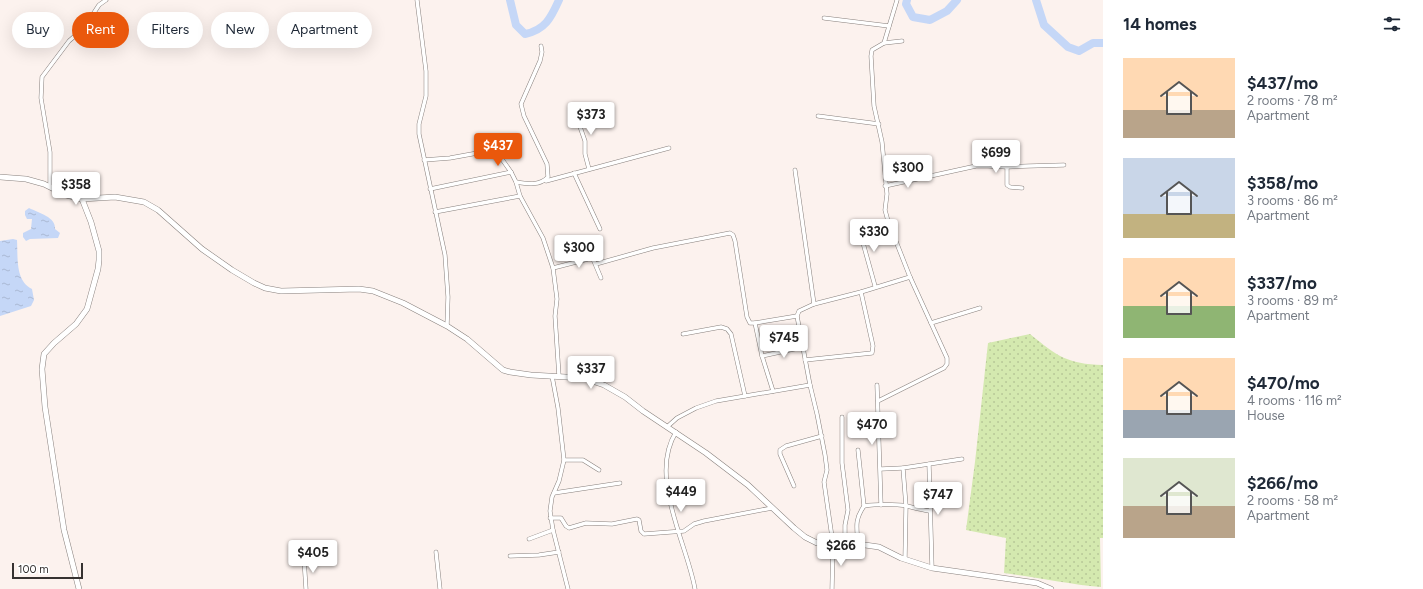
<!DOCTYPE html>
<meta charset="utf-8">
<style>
body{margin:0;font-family:Figtree,sans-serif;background:#f6f6f7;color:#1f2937;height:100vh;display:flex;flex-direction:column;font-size:15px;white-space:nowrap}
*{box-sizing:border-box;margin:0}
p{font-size:13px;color:#747a83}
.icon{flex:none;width:22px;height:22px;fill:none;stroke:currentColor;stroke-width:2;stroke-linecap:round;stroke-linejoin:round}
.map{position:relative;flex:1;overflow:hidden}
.panel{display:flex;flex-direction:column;background:#fff;width:320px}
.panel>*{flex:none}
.banner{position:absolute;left:12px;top:12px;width:380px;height:36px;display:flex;gap:8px}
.scale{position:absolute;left:12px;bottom:10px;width:71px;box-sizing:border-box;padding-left:4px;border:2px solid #363231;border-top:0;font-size:11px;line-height:14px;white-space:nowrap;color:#363231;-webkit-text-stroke:3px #fff;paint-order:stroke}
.price{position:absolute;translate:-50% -34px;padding:0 9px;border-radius:4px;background:#fff;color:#222;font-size:13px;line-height:26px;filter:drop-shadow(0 1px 2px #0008)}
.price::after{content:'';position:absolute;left:50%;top:24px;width:12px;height:9px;margin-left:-6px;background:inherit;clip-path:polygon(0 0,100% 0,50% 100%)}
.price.selected{background:#ea580c;color:#fff}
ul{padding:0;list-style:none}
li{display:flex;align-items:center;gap:12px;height:100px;padding:0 20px}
li span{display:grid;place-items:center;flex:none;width:112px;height:80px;border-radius:0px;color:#555}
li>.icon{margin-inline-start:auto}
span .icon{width:48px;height:48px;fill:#fffc;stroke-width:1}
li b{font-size:17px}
h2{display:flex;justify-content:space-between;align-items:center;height:48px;padding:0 20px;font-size:17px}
.pill{padding:0 14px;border-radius:18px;background:#fff;box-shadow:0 4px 16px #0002;font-size:14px;line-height:36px}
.pill.selected{background:#ea580c;color:#fff}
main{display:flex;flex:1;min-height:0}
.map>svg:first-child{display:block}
</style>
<main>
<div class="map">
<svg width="1103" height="589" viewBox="0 0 1103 589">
<defs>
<pattern id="grass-dots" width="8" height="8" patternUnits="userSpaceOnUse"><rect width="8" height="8" fill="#d4e9af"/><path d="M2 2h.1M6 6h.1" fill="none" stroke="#b7c897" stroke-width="1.8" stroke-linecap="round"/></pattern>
<pattern id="water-ripples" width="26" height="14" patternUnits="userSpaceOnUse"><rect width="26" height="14" fill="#c5d7f7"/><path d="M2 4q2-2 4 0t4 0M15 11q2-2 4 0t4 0" fill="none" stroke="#aab9d4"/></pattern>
</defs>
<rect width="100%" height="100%" fill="#fcf2ee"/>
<path fill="url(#grass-dots)" d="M 1030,334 C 1057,356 1067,364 1103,365 L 1103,538 L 1100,538 L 1101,587 C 1068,584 1036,577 1004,573 L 1006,538 L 966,530 L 975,462 L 988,343 Z"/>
<g fill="url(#water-ripples)">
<path d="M 29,208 C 39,213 56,217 55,229 L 60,233 L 58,238 L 30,239 L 26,241 L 23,237 L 23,233 L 31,229 L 32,219 L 27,219 L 25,215 L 25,211 Z"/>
<path d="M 13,239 L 17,240 C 18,257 15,281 32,289 L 34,300 L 31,306 L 0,316 L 0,241 Z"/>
</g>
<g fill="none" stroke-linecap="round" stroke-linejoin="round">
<g stroke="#c5d7f7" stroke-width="8">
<path d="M 510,0 L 516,25 L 525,34 C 545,30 551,18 559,0"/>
<path d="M 907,0 L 906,4 L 913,17 L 930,20 L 947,11 L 957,0"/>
<path d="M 1036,0 L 1044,25 L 1068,47 L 1079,51 L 1093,43 L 1103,43"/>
</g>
<g stroke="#88807d" stroke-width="4.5">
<g id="street">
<path d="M 417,0 L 426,71 L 426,96 L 419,124 L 419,134 L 445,255 L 448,297 L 447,326"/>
<path d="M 824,18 L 889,26"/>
<path d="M 884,43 L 897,0"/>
<path d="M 573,107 L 585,141 L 585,154 L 589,169"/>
<path d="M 818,116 L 879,124"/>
<path d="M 424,160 L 450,158 L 494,150 L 499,155 L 511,172"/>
<path d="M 1007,167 L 1007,185 L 1010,187 L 1022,188"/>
<path d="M 795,170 L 814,304"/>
<path d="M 574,173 L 600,229"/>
<path d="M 546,181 L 669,148"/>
<path d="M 516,182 C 527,184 540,186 548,177 L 547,164 L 524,116 L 521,104 L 540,61 L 542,52 L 541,46"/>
<path d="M 885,186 L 976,166 L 988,166 L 1007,167 L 1029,166 L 1064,165"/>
<path d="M 50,187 L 50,152 L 41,98 L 42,77 L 69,41 L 84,28 L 99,5 L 106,0"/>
<path d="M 430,189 L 511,172 L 516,182 L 520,196 L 543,238 L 553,268 L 557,299 L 555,316 L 559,376"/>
<path d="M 435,212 L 520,196"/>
<path d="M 858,225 L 875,286"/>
<path d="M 596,264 L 653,248 L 730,233 L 733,235 L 735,241 L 747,317 L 750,323 L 755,323 L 797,316"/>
<path d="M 553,268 L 588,259 L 593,259 L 601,278"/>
<path d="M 755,323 L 762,356 L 773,391"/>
<path d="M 931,323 L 980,308"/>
<path d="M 683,334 L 721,327 L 727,329 L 731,334 L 745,396"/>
<path d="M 762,356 L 803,347"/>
<path d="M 805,360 L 872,353 L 873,346 L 861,292"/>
<path d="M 552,376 L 558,408 L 564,460 L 559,481 L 552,497 L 550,511 L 553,530 L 568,589"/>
<path d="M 877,385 L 881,505"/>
<path d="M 878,401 L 944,368 L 947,364 L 947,358 L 910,277"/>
<path d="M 842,417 L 842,463 L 848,510 L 845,525 L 845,544"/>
<path d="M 667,427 L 677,418 L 696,408 L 716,401 L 810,385"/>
<path d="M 676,432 C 648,477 687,543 695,589"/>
<path d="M 858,450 L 864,506 C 876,504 896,504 907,506 C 915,508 922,510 930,511"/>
<path d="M 564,460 L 583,460 L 599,470"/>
<path d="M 929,464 L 932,568"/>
<path d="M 881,469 L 903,468"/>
<path d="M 794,486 L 780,454 L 780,450 L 786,446 L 822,436"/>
<path d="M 554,493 L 620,483"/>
<path d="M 550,518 L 561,518 L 566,526 L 569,528 L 586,523 L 612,524 L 637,519 L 639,520 L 641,531 L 644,534 L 684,531 L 694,524 L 704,521 L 772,508"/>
<path d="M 529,539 L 553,530"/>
<path d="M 858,544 C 857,527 854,521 864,506"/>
<path d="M 436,552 L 440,589"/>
<path d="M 510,556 L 539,555 L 559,552"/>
<path d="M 304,559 L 306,589"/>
<path d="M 905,559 L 906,506 L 903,468 L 962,459"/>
<path d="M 832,589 L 833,544 L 824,482 L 827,470 L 825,455 L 817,414 L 810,385 L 797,316 L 799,311 L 814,304 L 861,292 L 910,277 L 888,221 L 885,210 L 887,194 L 882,142 L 874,106 L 871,56 L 872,50 L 884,43 L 902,41"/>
</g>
</g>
<g stroke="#88807d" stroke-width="6">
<g id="secondary">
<path d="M 0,177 L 26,179 L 44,184 L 66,195 L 82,199 L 115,197 L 144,202 L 158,210 L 202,249 L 232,270 L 254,283 L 265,288 L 281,291 L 359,289 L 373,291 L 403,303 L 447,326 L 467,339 L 503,370 L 510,372 L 531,375 L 583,378 L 604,385 L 625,397 L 643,411 L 706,453 L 748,485 L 794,528 L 805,537 L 817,543 L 858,544 L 879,547 L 901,558 L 932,568 L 1037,583 L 1051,589"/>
<path d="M 79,589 L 64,530 L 45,407 L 42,369 L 44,354 L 54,343 L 76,324 L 87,309 L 98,269 L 99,260 L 99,251 L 91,222 L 82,199"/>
</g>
</g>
<use href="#street" stroke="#fff" stroke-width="3.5"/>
<use href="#secondary" stroke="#fff" stroke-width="5"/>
</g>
</svg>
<div class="scale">100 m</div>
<b class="price" style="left:591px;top:136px">$373</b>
<b class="price selected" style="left:498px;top:167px">$437</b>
<b class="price" style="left:996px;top:174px">$699</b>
<b class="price" style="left:908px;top:189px">$300</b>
<b class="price" style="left:76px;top:206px">$358</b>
<b class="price" style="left:874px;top:253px">$330</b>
<b class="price" style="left:579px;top:269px">$300</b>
<b class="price" style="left:784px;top:359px">$745</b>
<b class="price" style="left:591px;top:390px">$337</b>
<b class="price" style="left:872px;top:446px">$470</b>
<b class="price" style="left:681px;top:513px">$449</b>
<b class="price" style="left:938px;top:516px">$747</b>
<b class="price" style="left:841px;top:567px">$266</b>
<b class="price" style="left:313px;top:574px">$405</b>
<div class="banner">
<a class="pill">Buy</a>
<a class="pill selected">Rent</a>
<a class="pill">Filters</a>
<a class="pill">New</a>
<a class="pill">Apartment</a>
</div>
</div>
<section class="panel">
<h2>14 homes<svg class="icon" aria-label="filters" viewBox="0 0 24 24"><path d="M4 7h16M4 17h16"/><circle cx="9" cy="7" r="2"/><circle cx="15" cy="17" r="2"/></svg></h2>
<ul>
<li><span style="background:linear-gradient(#ffd9b3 65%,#b9a48a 0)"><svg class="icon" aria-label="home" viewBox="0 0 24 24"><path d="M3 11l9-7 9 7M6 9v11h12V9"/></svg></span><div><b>$437/mo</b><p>2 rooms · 78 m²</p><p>Apartment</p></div></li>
<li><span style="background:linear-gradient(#c9d6e8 70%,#c2b280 0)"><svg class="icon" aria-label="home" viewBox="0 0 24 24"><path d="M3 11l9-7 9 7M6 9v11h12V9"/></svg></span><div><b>$358/mo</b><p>3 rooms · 86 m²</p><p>Apartment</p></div></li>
<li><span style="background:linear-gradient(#ffd9b3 60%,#8fb573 0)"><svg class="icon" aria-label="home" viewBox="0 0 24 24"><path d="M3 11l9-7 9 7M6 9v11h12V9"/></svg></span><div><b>$337/mo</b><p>3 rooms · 89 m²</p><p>Apartment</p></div></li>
<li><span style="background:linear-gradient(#ffd9b3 65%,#9aa5b1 0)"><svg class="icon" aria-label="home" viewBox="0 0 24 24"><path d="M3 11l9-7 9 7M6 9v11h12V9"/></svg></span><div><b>$470/mo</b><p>4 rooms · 116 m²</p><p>House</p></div></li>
<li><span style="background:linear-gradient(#dfe7d0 60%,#b9a48a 0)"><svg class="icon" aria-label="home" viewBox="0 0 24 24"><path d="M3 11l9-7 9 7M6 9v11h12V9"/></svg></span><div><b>$266/mo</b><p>2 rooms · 58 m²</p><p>Apartment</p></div></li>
</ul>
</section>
</main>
